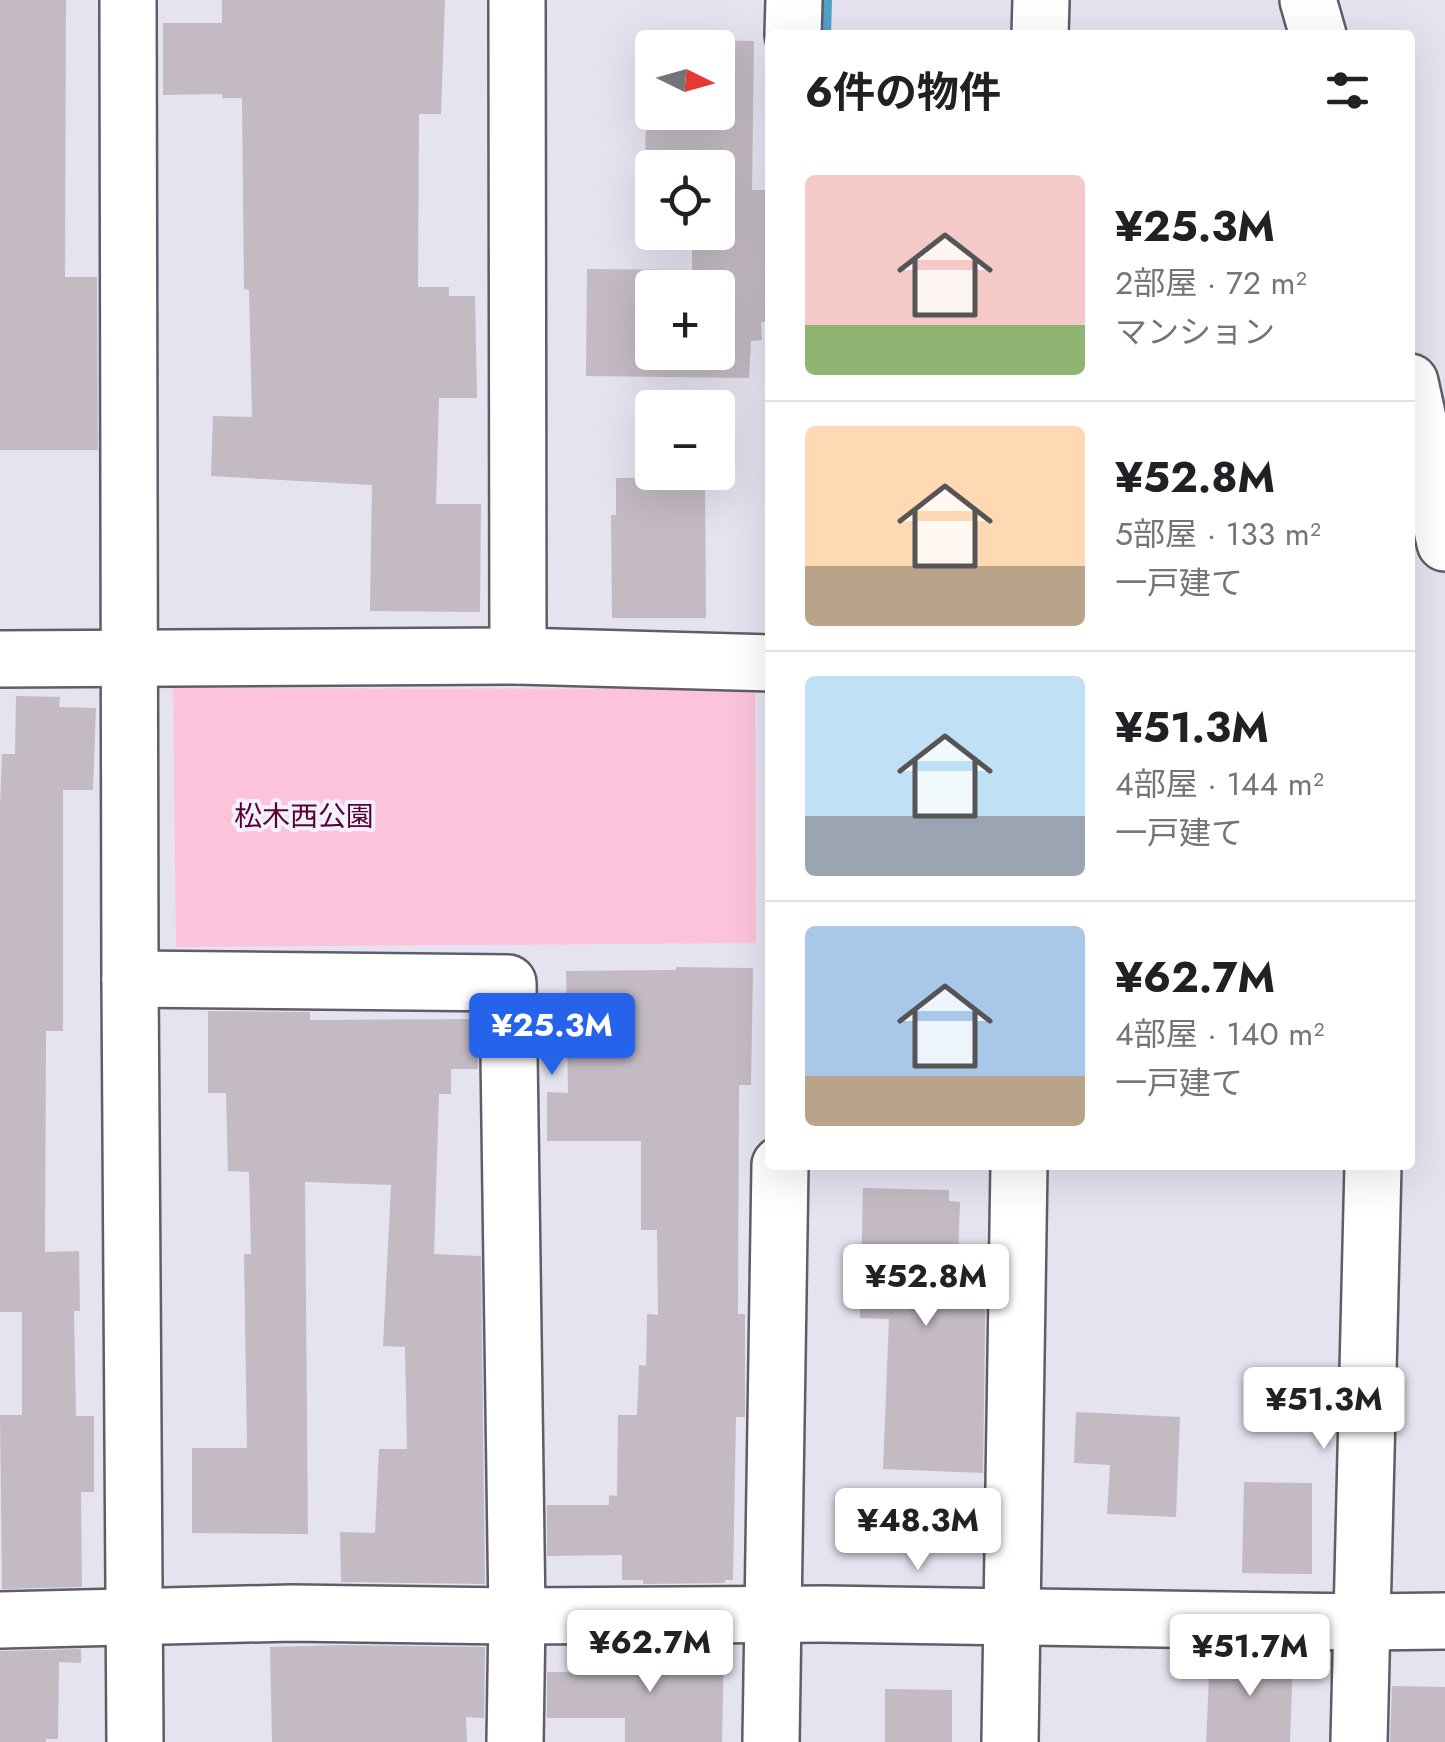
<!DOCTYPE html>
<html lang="ja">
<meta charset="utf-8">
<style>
body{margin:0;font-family:Jost,"Noto Sans JP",sans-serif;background:#f2f2f2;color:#202124;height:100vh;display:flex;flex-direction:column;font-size:38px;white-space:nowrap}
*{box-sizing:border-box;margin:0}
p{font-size:32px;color:#757577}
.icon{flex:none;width:55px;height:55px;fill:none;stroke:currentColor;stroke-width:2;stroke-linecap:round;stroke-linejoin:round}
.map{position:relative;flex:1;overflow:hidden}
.drawer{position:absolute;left:765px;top:30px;width:650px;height:1140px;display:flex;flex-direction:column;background:#fff;border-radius:10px;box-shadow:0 10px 40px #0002}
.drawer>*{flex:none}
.needle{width:65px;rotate:95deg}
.controls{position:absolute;left:635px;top:30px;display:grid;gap:20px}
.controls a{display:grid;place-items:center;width:100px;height:100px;border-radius:10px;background:#fff;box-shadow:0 10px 40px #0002;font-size:50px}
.price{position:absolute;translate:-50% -85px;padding:0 22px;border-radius:10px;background:#fff;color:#222;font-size:32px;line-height:65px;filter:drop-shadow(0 2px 5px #0008)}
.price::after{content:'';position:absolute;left:50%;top:60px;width:30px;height:22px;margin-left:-15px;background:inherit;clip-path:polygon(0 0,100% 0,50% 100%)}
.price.current{background:#2563eb;color:#fff}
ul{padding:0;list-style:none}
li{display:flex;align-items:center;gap:30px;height:250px;padding:0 40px}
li+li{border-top:2px solid #e0e0e0}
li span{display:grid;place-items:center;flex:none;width:280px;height:200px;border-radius:10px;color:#555}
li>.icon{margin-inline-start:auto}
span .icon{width:120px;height:120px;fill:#fffc;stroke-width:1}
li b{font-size:42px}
h2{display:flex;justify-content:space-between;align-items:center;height:120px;padding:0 40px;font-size:42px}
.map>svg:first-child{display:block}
</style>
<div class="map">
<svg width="1445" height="1742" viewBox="0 0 1445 1742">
<rect width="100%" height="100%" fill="#e5e3f0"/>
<path fill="#fdc3da" d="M 173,688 L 755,689 L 756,943 L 176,947 Z"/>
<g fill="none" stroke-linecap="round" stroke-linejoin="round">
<path stroke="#52a0c9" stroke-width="18" d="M 822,35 L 823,0"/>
</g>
<g fill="#c3bac4" fill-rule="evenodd">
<path d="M 0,0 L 66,0 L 65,277 L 97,277 L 98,450 L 0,450 Z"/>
<path d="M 222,0 L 445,0 L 441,114 L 419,114 L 418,287 L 449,287 L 449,296 L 475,296 L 477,398 L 439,398 L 436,504 L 481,504 L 480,612 L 370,611 L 372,485 L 211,476 L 213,416 L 252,417 L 249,290 L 244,289 L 242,98 L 222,98 L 222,94 L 163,95 L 163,23 L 222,23 Z"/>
<path d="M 647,39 L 754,41 L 752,190 L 768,190 L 768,322 L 761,322 L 762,340 L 751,341 L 749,378 L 586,376 L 587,269 L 692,270 L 692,232 L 718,232 L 718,168 L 652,168 L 652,171 L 645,171 ZM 652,48 L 718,48 L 718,112 L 652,112 ZM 652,288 L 718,288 L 718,352 L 652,352 Z"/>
<path d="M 705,477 L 706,618 L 612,618 L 611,515 L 616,515 L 616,478 Z"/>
<path d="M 16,696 L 60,697 L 59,707 L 96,708 L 93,790 L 63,790 L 63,1031 L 46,1031 L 45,1252 L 79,1251 L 80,1311 L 74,1311 L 76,1416 L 94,1416 L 94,1492 L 81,1492 L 82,1587 L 2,1589 L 0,1415 L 22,1415 L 22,1312 L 0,1312 L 0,807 L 2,754 L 15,754 Z"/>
<path d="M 676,967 L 753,968 L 751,1085 L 739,1085 L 738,1314 L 745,1314 L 745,1417 L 736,1417 L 733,1580 L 725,1580 L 725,1583 L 643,1584 L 643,1580 L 622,1580 L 622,1555 L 547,1556 L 547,1505 L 609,1505 L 609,1495 L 617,1496 L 618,1415 L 637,1415 L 639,1365 L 646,1366 L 647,1314 L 658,1315 L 657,1230 L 641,1230 L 641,1141 L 547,1141 L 547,1092 L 568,1093 L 566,971 L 676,970 Z"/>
<path d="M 208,1011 L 310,1012 L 310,1020 L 477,1019 L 478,1069 L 451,1069 L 451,1094 L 439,1094 L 434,1254 L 481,1256 L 485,1584 L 341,1582 L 340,1532 L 375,1533 L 379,1449 L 407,1449 L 405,1347 L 383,1346 L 391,1185 L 305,1182 L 308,1534 L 192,1533 L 192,1448 L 247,1448 L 244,1254 L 251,1254 L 249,1172 L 228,1171 L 226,1093 L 208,1093 Z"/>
<path d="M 863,1188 L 949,1190 L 949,1201 L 960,1202 L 958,1259 L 986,1260 L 983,1473 L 883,1469 L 889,1319 L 860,1318 Z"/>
<path d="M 1076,1412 L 1180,1417 L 1176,1517 L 1107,1514 L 1110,1465 L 1074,1463 Z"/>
<path d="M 1244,1482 L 1312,1483 L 1312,1574 L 1242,1573 Z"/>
<path d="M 342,1645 L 485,1647 L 484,1718 L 466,1717 L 467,1742 L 272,1742 L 270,1647 Z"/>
<path d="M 642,1646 L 724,1646 L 722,1742 L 625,1742 L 625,1718 L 547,1718 L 547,1672 L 642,1673 Z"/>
<path d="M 81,1649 L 81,1663 L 59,1662 L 58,1739 L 46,1739 L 46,1742 L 0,1742 L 0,1651 Z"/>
<path d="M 1210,1655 L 1293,1658 L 1290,1742 L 1206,1742 Z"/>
<path d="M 1392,1686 L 1445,1687 L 1445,1742 L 1390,1742 Z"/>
<path d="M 885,1689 L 952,1690 L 952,1742 L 885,1742 Z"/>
</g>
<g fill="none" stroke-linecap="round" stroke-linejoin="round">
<g stroke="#5f5d68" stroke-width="60">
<g id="minor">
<path d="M 128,0 L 130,979 L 135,1742"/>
<path d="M 517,0 L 518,656"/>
<path d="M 1308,0 L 1318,35"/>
<path d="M 793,35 L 794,0"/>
<path d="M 1040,35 L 1041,0"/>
<path d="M 1410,382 L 1445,543"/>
<path d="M 0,659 L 518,656 L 770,663"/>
<path d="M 130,979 L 508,983 L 517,1616 L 515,1742"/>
<path d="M 0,1620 L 291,1613 L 517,1616 L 823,1614 L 1362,1622 L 1445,1621"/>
<path d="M 771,1742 L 780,1165"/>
<path d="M 1010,1742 L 1019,1165"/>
<path d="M 1359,1742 L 1373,1165"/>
</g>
</g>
<use href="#minor" stroke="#fff" stroke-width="55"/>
</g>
<g text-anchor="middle" stroke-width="8" stroke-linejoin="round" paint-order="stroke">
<g font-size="28" fill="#590034" stroke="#f3f1fd">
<text x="304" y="826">松木西公園</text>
</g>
</g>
</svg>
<div class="controls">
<a><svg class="needle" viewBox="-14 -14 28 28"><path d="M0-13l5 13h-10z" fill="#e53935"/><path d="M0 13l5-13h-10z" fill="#757577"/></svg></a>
<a><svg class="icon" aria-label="locate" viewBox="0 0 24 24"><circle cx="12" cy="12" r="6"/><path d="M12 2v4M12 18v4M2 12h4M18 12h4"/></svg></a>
<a>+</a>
<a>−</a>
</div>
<b class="price current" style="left:552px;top:1078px">¥25.3M</b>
<b class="price" style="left:926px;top:1329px">¥52.8M</b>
<b class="price" style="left:1324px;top:1452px">¥51.3M</b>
<b class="price" style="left:918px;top:1573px">¥48.3M</b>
<b class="price" style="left:650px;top:1695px">¥62.7M</b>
<b class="price" style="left:1250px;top:1699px">¥51.7M</b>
<section class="drawer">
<h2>6件の物件<svg class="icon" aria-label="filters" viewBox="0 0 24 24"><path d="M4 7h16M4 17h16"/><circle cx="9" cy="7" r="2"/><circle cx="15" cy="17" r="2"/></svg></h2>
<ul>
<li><span style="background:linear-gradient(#f6c9c9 75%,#8fb573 0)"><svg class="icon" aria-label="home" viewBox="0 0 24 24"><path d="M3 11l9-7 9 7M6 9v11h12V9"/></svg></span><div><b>¥25.3M</b><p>2部屋 · 72 m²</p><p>マンション</p></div></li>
<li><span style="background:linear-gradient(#ffd9b3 70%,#b9a48a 0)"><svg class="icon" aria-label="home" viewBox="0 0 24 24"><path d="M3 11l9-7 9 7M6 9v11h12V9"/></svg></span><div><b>¥52.8M</b><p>5部屋 · 133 m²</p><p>一戸建て</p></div></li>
<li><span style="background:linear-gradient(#bfe0f5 70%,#9aa5b1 0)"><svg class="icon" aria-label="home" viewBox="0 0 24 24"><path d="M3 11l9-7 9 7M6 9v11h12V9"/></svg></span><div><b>¥51.3M</b><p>4部屋 · 144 m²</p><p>一戸建て</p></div></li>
<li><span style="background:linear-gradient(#a9c7e8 75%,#b9a48a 0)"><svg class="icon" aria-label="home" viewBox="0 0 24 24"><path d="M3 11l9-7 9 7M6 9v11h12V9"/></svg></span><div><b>¥62.7M</b><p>4部屋 · 140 m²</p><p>一戸建て</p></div></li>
</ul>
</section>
</div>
